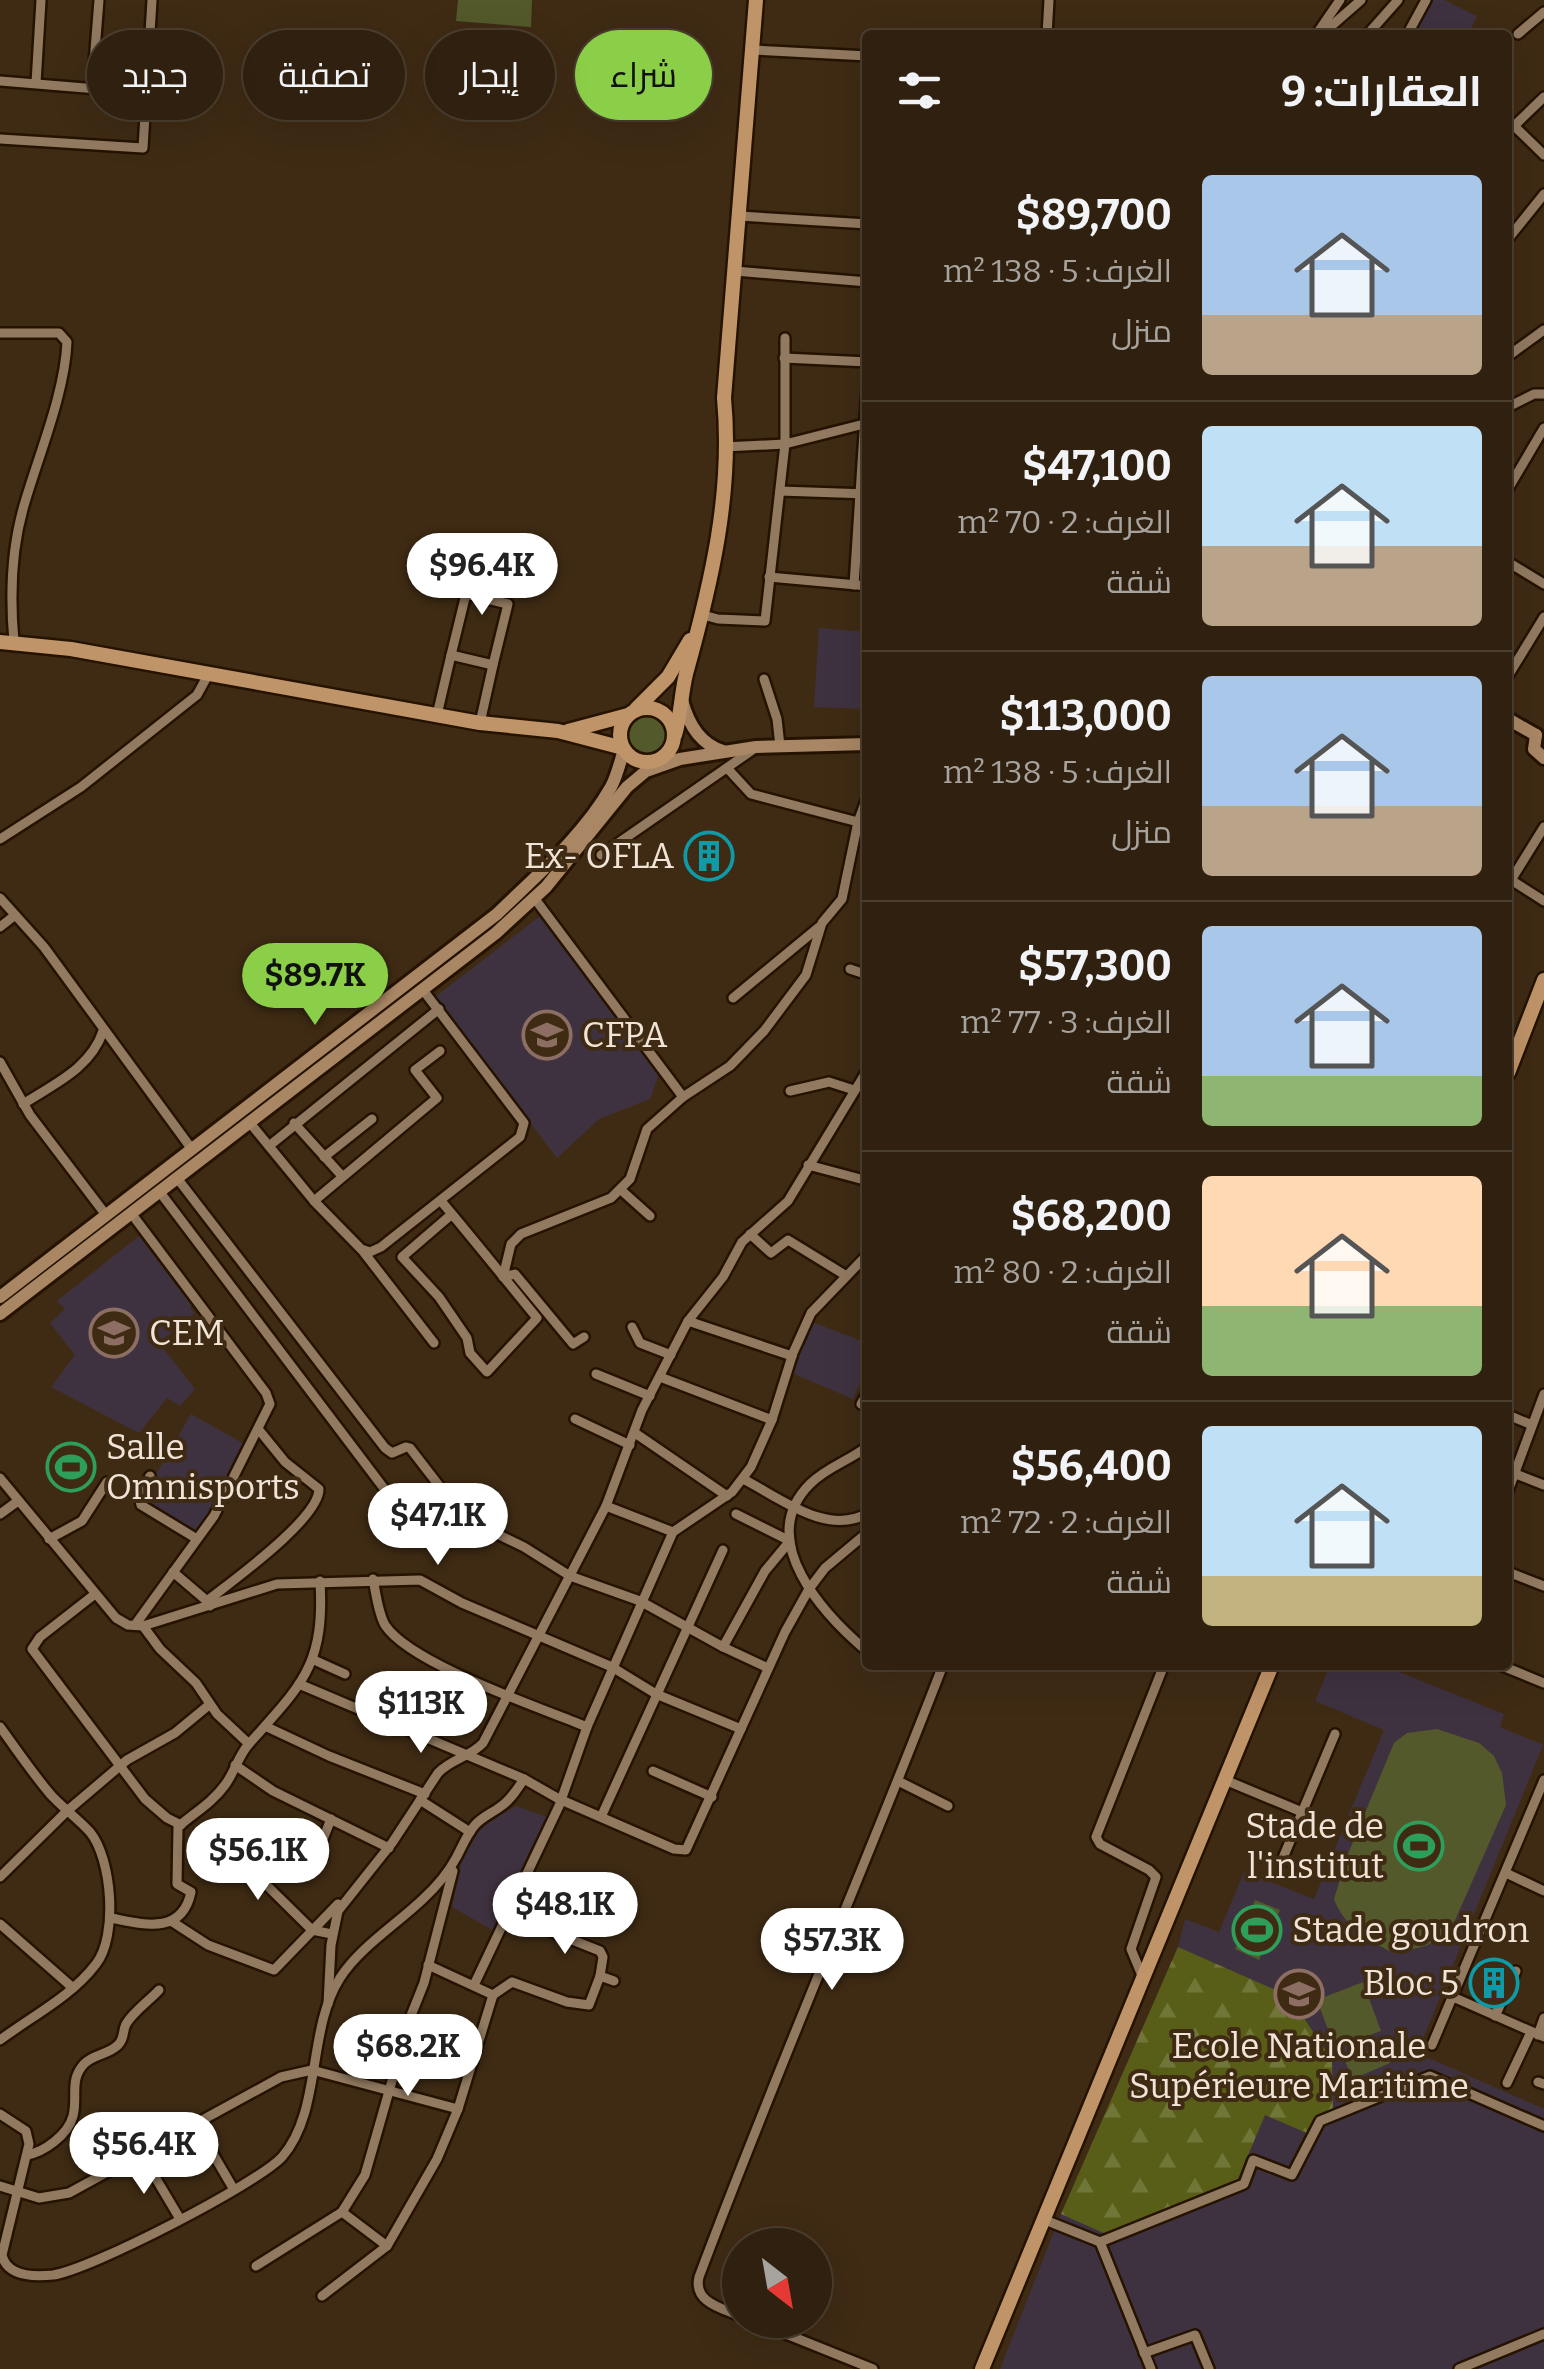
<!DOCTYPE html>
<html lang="ar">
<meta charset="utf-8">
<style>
body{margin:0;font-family:Bitter,Cairo,serif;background:#3b2d1d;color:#f1f3f6;direction:rtl;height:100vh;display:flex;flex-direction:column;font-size:38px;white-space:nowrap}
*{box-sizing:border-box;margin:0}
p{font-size:32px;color:#a7a39e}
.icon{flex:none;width:55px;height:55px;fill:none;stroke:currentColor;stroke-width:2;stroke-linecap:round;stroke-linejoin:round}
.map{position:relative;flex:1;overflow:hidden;direction:ltr}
.drawer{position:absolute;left:862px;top:30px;width:650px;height:1640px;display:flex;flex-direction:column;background:#2f200f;border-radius:10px;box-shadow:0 10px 40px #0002,0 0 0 2px #4a3e2f;direction:rtl}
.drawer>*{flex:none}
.hud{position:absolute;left:30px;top:30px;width:682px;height:90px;direction:rtl;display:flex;gap:20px}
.needle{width:65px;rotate:149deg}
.controls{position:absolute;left:722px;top:2228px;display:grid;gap:20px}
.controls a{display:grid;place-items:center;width:110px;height:110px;border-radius:50%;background:#2f200f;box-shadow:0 10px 40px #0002,0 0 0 2px #4a3e2f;font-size:50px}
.price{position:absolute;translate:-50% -85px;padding:0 22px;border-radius:35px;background:#fff;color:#222;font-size:32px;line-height:65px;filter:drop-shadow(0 2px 5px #0008)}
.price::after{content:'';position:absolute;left:50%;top:60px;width:30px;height:22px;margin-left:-15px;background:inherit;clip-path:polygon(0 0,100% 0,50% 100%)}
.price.on{background:#8bce47;color:#111}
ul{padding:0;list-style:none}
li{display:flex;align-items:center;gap:30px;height:250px;padding:0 30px}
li+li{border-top:2px solid #4a3e2f}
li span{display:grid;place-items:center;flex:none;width:280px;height:200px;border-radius:10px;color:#555}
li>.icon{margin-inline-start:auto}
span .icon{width:120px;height:120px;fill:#fffc;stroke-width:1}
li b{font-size:42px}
h2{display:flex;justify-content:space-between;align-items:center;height:120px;padding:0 30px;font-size:42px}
.tag{padding:0 35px;border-radius:45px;background:#2f200f;box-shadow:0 10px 40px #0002,0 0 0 2px #4a3e2f;font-size:35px;line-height:90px}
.tag.on{background:#8bce47;color:#111}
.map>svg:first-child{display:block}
</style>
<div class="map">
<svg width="1544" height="2369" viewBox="0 0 1544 2369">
<defs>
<pattern id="forest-firs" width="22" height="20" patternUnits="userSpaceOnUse" patternTransform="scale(2.5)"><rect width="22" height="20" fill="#585e17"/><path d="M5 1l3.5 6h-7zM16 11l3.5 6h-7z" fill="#707538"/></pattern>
</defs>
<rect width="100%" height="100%" fill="#3f2b14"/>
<g fill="#3f3240">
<path d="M 1433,0 L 1444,0 L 1477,16 L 1468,35 L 1414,35 Z"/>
<path d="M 819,628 L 867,632 L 866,709 L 814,707 Z"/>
<path d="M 540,916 L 659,1074 L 650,1099 L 599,1119 L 557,1158 L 435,997 Z"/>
<path d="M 139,1236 L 191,1305 L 190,1308 L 195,1313 L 159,1343 L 195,1389 L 180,1406 L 167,1398 L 139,1433 L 51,1387 L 75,1355 L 50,1323 L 65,1309 L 57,1301 Z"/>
<path d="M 812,1322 L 867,1343 L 867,1367 L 853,1399 L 790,1372 Z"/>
<path d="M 191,1414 L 246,1445 L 197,1535 L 145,1505 L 143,1497 Z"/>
<path d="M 1330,1665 L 1382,1665 L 1504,1714 L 1500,1727 L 1543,1745 L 1416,2056 L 1424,2060 L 1424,2056 L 1544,2109 L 1544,2369 L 1000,2369 L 1061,2214 L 1178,1947 L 1185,1919 L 1219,1932 L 1244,1872 L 1314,1899 L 1384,1730 L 1315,1701 Z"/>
<path d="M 516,1806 L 547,1817 L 494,1931 L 452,1907 L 462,1859 L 480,1827 Z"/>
</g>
<g fill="#53592a">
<path d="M 458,0 L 532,0 L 531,27 L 456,21 Z"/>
<circle cx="647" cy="735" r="20"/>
<path d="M 1437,1729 L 1479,1743 L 1494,1756 L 1502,1773 L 1506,1805 L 1452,1927 L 1428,1945 L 1395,1954 C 1370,1941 1344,1927 1334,1899 L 1348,1854 L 1394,1743 L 1407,1733 Z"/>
<path d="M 1255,1900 L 1280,1910 L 1259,1960 L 1235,1949 Z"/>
<path d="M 1363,1982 L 1381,2031 L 1335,2048 L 1317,2000 Z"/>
<path d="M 1382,2045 L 1390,2063 L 1353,2079 L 1345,2061 Z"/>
</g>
<path fill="url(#forest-firs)" d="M 1178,1947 L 1289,1996 L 1332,2060 L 1333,2114 L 1320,2121 L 1307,2133 L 1265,2115 L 1238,2179 L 1106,2234 L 1061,2214 Z"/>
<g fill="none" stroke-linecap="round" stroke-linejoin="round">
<g stroke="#251300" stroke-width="14">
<g id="street">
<path d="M 1518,34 L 1544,12"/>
<path d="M 1047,35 L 1049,0"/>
<path d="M 1316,35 L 1340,0"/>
<path d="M 1321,35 L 1361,0"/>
<path d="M 1367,35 L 1398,0"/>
<path d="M 1407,35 L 1426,0"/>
<path d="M 753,50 L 868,56"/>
<path d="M 0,81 L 146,93"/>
<path d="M 36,83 L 41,0"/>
<path d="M 92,88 L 99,0"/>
<path d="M 1508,120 L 1544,155"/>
<path d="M 1514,126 L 1544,97"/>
<path d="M 0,139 L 143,148 L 152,0"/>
<path d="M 739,216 L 868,224"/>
<path d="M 1508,239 L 1544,194"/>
<path d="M 735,271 L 868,282"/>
<path d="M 0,333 L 59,333 L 67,342 C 65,394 37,459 23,509 C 11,552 10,598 14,642"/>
<path d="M 1508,356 L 1544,330"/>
<path d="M 784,358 L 868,362"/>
<path d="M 1508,407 L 1534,394 L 1544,394"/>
<path d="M 724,447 L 785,444 L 868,423"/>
<path d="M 1508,489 L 1544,428"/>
<path d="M 780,491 L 868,494"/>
<path d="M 1508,562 L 1544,584"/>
<path d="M 769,577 L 868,586"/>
<path d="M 854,585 L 868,372"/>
<path d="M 703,615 L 718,619 L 765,621 L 785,444 L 785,338"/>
<path d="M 451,655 L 466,594 L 508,604 L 493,665"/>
<path d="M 1508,676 L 1544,617"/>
<path d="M 764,679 L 777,719 L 780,746"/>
<path d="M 437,715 L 451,655 L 493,665 L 480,723"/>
<path d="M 727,768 L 751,794 L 858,822"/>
<path d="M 0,839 L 81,787 L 197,695 L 208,675"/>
<path d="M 601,855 L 751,751"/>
<path d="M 1508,878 L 1544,901"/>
<path d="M 1508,885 L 1544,827"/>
<path d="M 0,898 L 44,947 L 191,1148"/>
<path d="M 535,899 L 683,1097 L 730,1066 L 764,1031 L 806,975 L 822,923 L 842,899 L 858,822 L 868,795"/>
<path d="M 0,927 L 14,916"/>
<path d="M 850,969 L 868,975"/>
<path d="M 733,998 L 819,927"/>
<path d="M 0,1062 L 30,1115 L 106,1215"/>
<path d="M 790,1091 L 829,1082 L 854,1090"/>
<path d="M 23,1104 C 54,1084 91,1068 103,1031"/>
<path d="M 250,1123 L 314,1201 L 361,1249 L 370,1252 L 381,1247 L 520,1137 L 524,1123 L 423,990"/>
<path d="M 294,1123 L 342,1176"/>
<path d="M 269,1146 L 439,1009"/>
<path d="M 324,1157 L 372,1119"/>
<path d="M 808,1165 L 868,1181"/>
<path d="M 177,1178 L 385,1448 L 392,1453 L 406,1447 L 410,1448 L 464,1518 L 524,1547 L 570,1576 L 640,1601 L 723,1647 L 768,1668"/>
<path d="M 621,1190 L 650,1216"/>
<path d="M 159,1191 L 423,1540"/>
<path d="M 314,1201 L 437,1098 L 415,1070 L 440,1051"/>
<path d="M 441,1201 C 474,1240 505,1279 537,1318 L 487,1372 L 470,1353 L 467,1338 L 439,1297 L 402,1257 L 452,1214"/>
<path d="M 131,1213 L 266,1393 L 270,1404 L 214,1516 L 135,1625"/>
<path d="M 750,1234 L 771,1253 L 788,1240 L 845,1275"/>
<path d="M 362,1250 L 434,1343"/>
<path d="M 688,1321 L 792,1356"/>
<path d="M 632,1327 L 640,1343 L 671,1355"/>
<path d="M 584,1337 L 573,1344 L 515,1274 L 503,1277 L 511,1244 L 521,1234 L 611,1198 L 630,1179 L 647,1129 L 683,1097"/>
<path d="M 596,1374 L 650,1396"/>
<path d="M 660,1377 L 772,1420"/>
<path d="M 861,1404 L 868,1392"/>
<path d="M 1508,1415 L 1532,1425"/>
<path d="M 575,1419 L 630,1445"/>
<path d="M 635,1433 L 727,1496"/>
<path d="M 868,1446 C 849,1461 827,1467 810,1484 C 754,1540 824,1615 868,1652"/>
<path d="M 1508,1471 L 1544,1485"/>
<path d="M 150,1476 L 139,1495 L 141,1505 L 197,1539"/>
<path d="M 0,1478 L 116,1618 L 128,1625 L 143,1626 L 277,1584 L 420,1580 L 462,1603 L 612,1667 L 656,1694 L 741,1729"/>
<path d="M 743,1479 C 779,1497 827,1537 868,1513"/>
<path d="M 1508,1491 L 1544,1394"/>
<path d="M 606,1506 L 673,1532"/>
<path d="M 0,1514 L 18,1501"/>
<path d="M 49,1539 L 82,1521 L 107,1482"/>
<path d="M 173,1572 L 207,1601"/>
<path d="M 1508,1572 L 1544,1586"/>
<path d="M 373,1579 C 376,1593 378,1613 385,1625 C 410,1664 541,1708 587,1727"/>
<path d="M 95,1594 L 40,1637 L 32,1649 L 145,1799 L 167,1818 L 181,1825"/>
<path d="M 210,1606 L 207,1601 C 232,1581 319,1519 319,1489 L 285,1462 L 259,1430"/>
<path d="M 143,1626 L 160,1649 L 196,1683 L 217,1714 L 249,1744"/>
<path d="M 723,1647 L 765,1571 L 790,1541 L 736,1514"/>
<path d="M 314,1660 L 345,1674"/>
<path d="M 1500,1665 L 1544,1683"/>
<path d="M 299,1684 L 524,1779 L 559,1799 L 674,1849 L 686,1850 L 785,1632 L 809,1589 L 825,1568 L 868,1532"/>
<path d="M 0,1727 C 17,1750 33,1774 51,1795 C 63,1808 78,1819 90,1832 C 112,1859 118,1936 96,1964 C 72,1996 32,2016 0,2040"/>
<path d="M 267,1727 L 329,1756 L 425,1794"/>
<path d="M 235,1765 L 273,1791 L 389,1848"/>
<path d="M 653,1771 L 712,1797"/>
<path d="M 1225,1780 L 1302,1812"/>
<path d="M 898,1781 L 948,1806"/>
<path d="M 420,1800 L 470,1832"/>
<path d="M 601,1817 L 723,1550"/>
<path d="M 230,1849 L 312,1930 L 332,1934"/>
<path d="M 323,1857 L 319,1849 L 331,1819"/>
<path d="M 1280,1865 L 1335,1734"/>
<path d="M 1506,1873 L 1544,1891"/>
<path d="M 0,1877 L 67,1811 L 127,1760 L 175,1733 L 209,1705"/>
<path d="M 507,1914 L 600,1951 L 603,1957 L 600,1976 L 614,1981"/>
<path d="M 111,1918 C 142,1924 182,1936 191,1892 L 177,1884 L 178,1827 C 194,1813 212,1803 225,1785 C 234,1773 238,1757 248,1745 C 301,1685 325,1667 320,1581"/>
<path d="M 171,1921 L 208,1945 L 274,1970 L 338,1904"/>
<path d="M 0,1924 L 73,1988"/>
<path d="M 1143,1978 L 1131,1949 L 1156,1877 L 1149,1870 L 1100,1844 L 1096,1837 L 1164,1665"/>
<path d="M 474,1985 L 559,1806 L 587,1727 L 673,1532 L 732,1492 L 751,1467 L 772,1420 L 793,1353 L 811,1313 L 868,1254"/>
<path d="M 493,1995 L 512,1982 L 567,2002 L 589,2005 L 600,1976"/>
<path d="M 1453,1997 L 1544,2037"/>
<path d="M 328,2004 L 331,1945 L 338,1911 L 392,1843 L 438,1773 C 451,1759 470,1757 483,1743 L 606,1506 L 642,1410 L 688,1321 L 723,1277 L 742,1242 L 788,1201 L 868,1069"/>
<path d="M 1495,2016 L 1516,1971"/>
<path d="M 1538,2035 L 1544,2018"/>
<path d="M 1432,2045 L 1544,1780"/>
<path d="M 1538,2082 L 1544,2084"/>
<path d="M 1507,2083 L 1531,2032"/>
<path d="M 0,2114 L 26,2131 L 29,2144 L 2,2255 C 7,2277 34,2277 53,2275 C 90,2270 257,2184 282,2157 C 322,2112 307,2029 340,1978 C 360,1947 397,1924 423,1899 C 436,1887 448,1873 456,1858 C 462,1847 467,1834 475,1825 C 482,1817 492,1813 500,1807 C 511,1800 517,1789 524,1779"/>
<path d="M 196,2125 L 233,2188"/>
<path d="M 27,2155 C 44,2152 68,2135 73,2116 C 78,2097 69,2080 84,2064 C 93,2054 108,2055 118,2045 C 125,2038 122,2032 126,2024 C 133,2012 150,2000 159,1990"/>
<path d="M 142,2155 L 180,2219"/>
<path d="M 0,2186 L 39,2198 L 69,2193 L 281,2077 L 312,2070 L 458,2109"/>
<path d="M 1045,2220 L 1100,2242 L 1244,2184 L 1253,2160 L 1292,2175 L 1320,2121 L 1430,2076 L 1544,2126"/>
<path d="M 1100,2242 L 1151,2369"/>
<path d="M 387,2246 L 437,2159 L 458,2109 L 493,1995 L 428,1965"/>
<path d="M 256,2266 L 342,2212 L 365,2175 L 410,2018 L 424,1983 L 453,1871"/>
<path d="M 322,2296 L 387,2246 L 342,2212"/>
<path d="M 740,2316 C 721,2308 693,2302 699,2277 C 776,2071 864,1870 943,1665"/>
<path d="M 751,2320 L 873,2369"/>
<path d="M 1144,2353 L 1195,2335 L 1209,2369"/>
<path d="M 1459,2369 L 1544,2334"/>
</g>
</g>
<g stroke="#251300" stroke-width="18">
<g id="secondary">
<path d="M 682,700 C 688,723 699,744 723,751"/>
<path d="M 1508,719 L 1536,735"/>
<path d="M 1536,735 L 1534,749 L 1544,758"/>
<path d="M 0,1297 L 497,914 C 537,875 584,835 611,787 C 617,776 620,762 624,750"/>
<path d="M 0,1314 L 496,933 L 546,887 L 627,787 L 646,771 L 680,759 L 756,747 L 868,744"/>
</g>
</g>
<g stroke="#251300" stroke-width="19">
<g id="primary">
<path d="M 0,642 L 71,649 L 480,723 L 558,731 L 623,748"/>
<circle cx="647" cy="735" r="27"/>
<path d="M 636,709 L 668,677 L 690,640"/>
<path d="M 568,731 L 628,715"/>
<path d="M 675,735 C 681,715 681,694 686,674 C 711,584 733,493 724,398 L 756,0"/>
<path d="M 1508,1073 L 1544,980"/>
<path d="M 982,2369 L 1272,1665"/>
</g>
</g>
<use href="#street" stroke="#927a61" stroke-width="9"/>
<use href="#secondary" stroke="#a98765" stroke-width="12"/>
<use href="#primary" stroke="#c09469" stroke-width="14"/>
</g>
<defs>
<g id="building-ring" transform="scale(2.5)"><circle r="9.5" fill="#3f2b14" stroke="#0f9aa8" stroke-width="1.5"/><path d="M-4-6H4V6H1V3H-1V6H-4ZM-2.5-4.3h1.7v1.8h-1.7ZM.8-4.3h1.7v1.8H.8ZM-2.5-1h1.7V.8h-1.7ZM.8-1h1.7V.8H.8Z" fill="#0f9aa8"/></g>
<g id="university-ring" transform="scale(2.5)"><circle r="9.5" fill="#3f2b14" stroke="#8d6e63" stroke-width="1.5"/><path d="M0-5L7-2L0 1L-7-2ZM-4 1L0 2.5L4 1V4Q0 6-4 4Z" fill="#8d6e63"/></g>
<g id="school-ring" transform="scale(2.5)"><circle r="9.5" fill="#3f2b14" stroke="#8d6e63" stroke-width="1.5"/><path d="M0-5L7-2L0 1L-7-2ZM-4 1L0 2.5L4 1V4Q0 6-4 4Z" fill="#8d6e63"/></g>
<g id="stadium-ring" transform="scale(2.5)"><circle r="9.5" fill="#3f2b14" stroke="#2e9e5b" stroke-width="1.5"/><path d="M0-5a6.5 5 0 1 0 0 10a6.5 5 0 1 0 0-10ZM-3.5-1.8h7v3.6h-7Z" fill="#2e9e5b"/></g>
</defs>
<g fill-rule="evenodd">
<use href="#building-ring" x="709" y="856"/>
<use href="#university-ring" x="547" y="1035"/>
<use href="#school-ring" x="114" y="1333"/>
<use href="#stadium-ring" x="71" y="1467"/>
<use href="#stadium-ring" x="1419" y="1846"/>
<use href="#stadium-ring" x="1257" y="1930"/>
<use href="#building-ring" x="1494" y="1983"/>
<use href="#university-ring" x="1299" y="1994"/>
</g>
<g text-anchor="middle" stroke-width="8" stroke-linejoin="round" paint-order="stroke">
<g font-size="35" fill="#f1e4d6" stroke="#3f2b14" text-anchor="start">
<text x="674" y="868" text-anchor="end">Ex- OFLA</text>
<text x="582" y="1047">CFPA</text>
<text x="149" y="1345">CEM</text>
<text x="106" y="1459">Salle<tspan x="106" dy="40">Omnisports</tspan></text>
<text x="1384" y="1838" text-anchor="end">Stade de<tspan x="1384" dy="40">l'institut</tspan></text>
<text x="1292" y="1942">Stade goudron</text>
<text x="1459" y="1995" text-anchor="end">Bloc 5</text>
<text x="1299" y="2058" text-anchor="middle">Ecole Nationale<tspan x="1299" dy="40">Supérieure Maritime</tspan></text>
</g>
</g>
</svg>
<div class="controls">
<a><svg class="needle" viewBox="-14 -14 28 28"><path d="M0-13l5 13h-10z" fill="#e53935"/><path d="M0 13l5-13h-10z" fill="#a7a39e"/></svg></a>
</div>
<b class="price" style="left:482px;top:618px">$96.4K</b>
<b class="price on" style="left:315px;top:1028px">$89.7K</b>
<b class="price" style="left:438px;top:1568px">$47.1K</b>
<b class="price" style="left:421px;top:1756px">$113K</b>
<b class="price" style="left:258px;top:1903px">$56.1K</b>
<b class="price" style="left:565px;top:1957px">$48.1K</b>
<b class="price" style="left:832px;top:1993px">$57.3K</b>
<b class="price" style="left:408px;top:2099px">$68.2K</b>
<b class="price" style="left:144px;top:2197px">$56.4K</b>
<div class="hud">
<a class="tag on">شراء</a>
<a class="tag">إيجار</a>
<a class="tag">تصفية</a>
<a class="tag">جديد</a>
</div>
<section class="drawer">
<h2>العقارات: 9<svg class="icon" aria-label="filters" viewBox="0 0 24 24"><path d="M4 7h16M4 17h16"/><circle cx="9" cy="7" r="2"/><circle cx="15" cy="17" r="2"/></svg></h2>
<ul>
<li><span style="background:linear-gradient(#a9c7e8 70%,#b9a48a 0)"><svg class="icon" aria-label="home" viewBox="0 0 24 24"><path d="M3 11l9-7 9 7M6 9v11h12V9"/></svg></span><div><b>$89,700</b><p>الغرف: 5 · 138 m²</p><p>منزل</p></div></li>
<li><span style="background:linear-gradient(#bfe0f5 60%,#b9a48a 0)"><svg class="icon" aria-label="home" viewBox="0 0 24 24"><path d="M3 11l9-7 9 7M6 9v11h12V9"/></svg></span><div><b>$47,100</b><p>الغرف: 2 · 70 m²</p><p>شقة</p></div></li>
<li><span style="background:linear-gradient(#a9c7e8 65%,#b9a48a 0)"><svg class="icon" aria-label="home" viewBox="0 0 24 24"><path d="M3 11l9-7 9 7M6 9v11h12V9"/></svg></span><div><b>$113,000</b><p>الغرف: 5 · 138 m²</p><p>منزل</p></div></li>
<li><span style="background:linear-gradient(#a9c7e8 75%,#8fb573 0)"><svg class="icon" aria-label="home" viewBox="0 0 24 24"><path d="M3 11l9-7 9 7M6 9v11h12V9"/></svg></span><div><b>$57,300</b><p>الغرف: 3 · 77 m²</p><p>شقة</p></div></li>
<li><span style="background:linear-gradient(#ffd9b3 65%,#8fb573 0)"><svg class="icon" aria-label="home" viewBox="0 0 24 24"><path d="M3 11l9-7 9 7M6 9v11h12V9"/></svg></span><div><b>$68,200</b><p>الغرف: 2 · 80 m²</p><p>شقة</p></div></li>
<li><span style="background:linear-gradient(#bfe0f5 75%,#c2b280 0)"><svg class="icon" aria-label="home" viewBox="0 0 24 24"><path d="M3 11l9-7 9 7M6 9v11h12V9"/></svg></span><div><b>$56,400</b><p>الغرف: 2 · 72 m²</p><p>شقة</p></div></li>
</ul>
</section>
</div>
